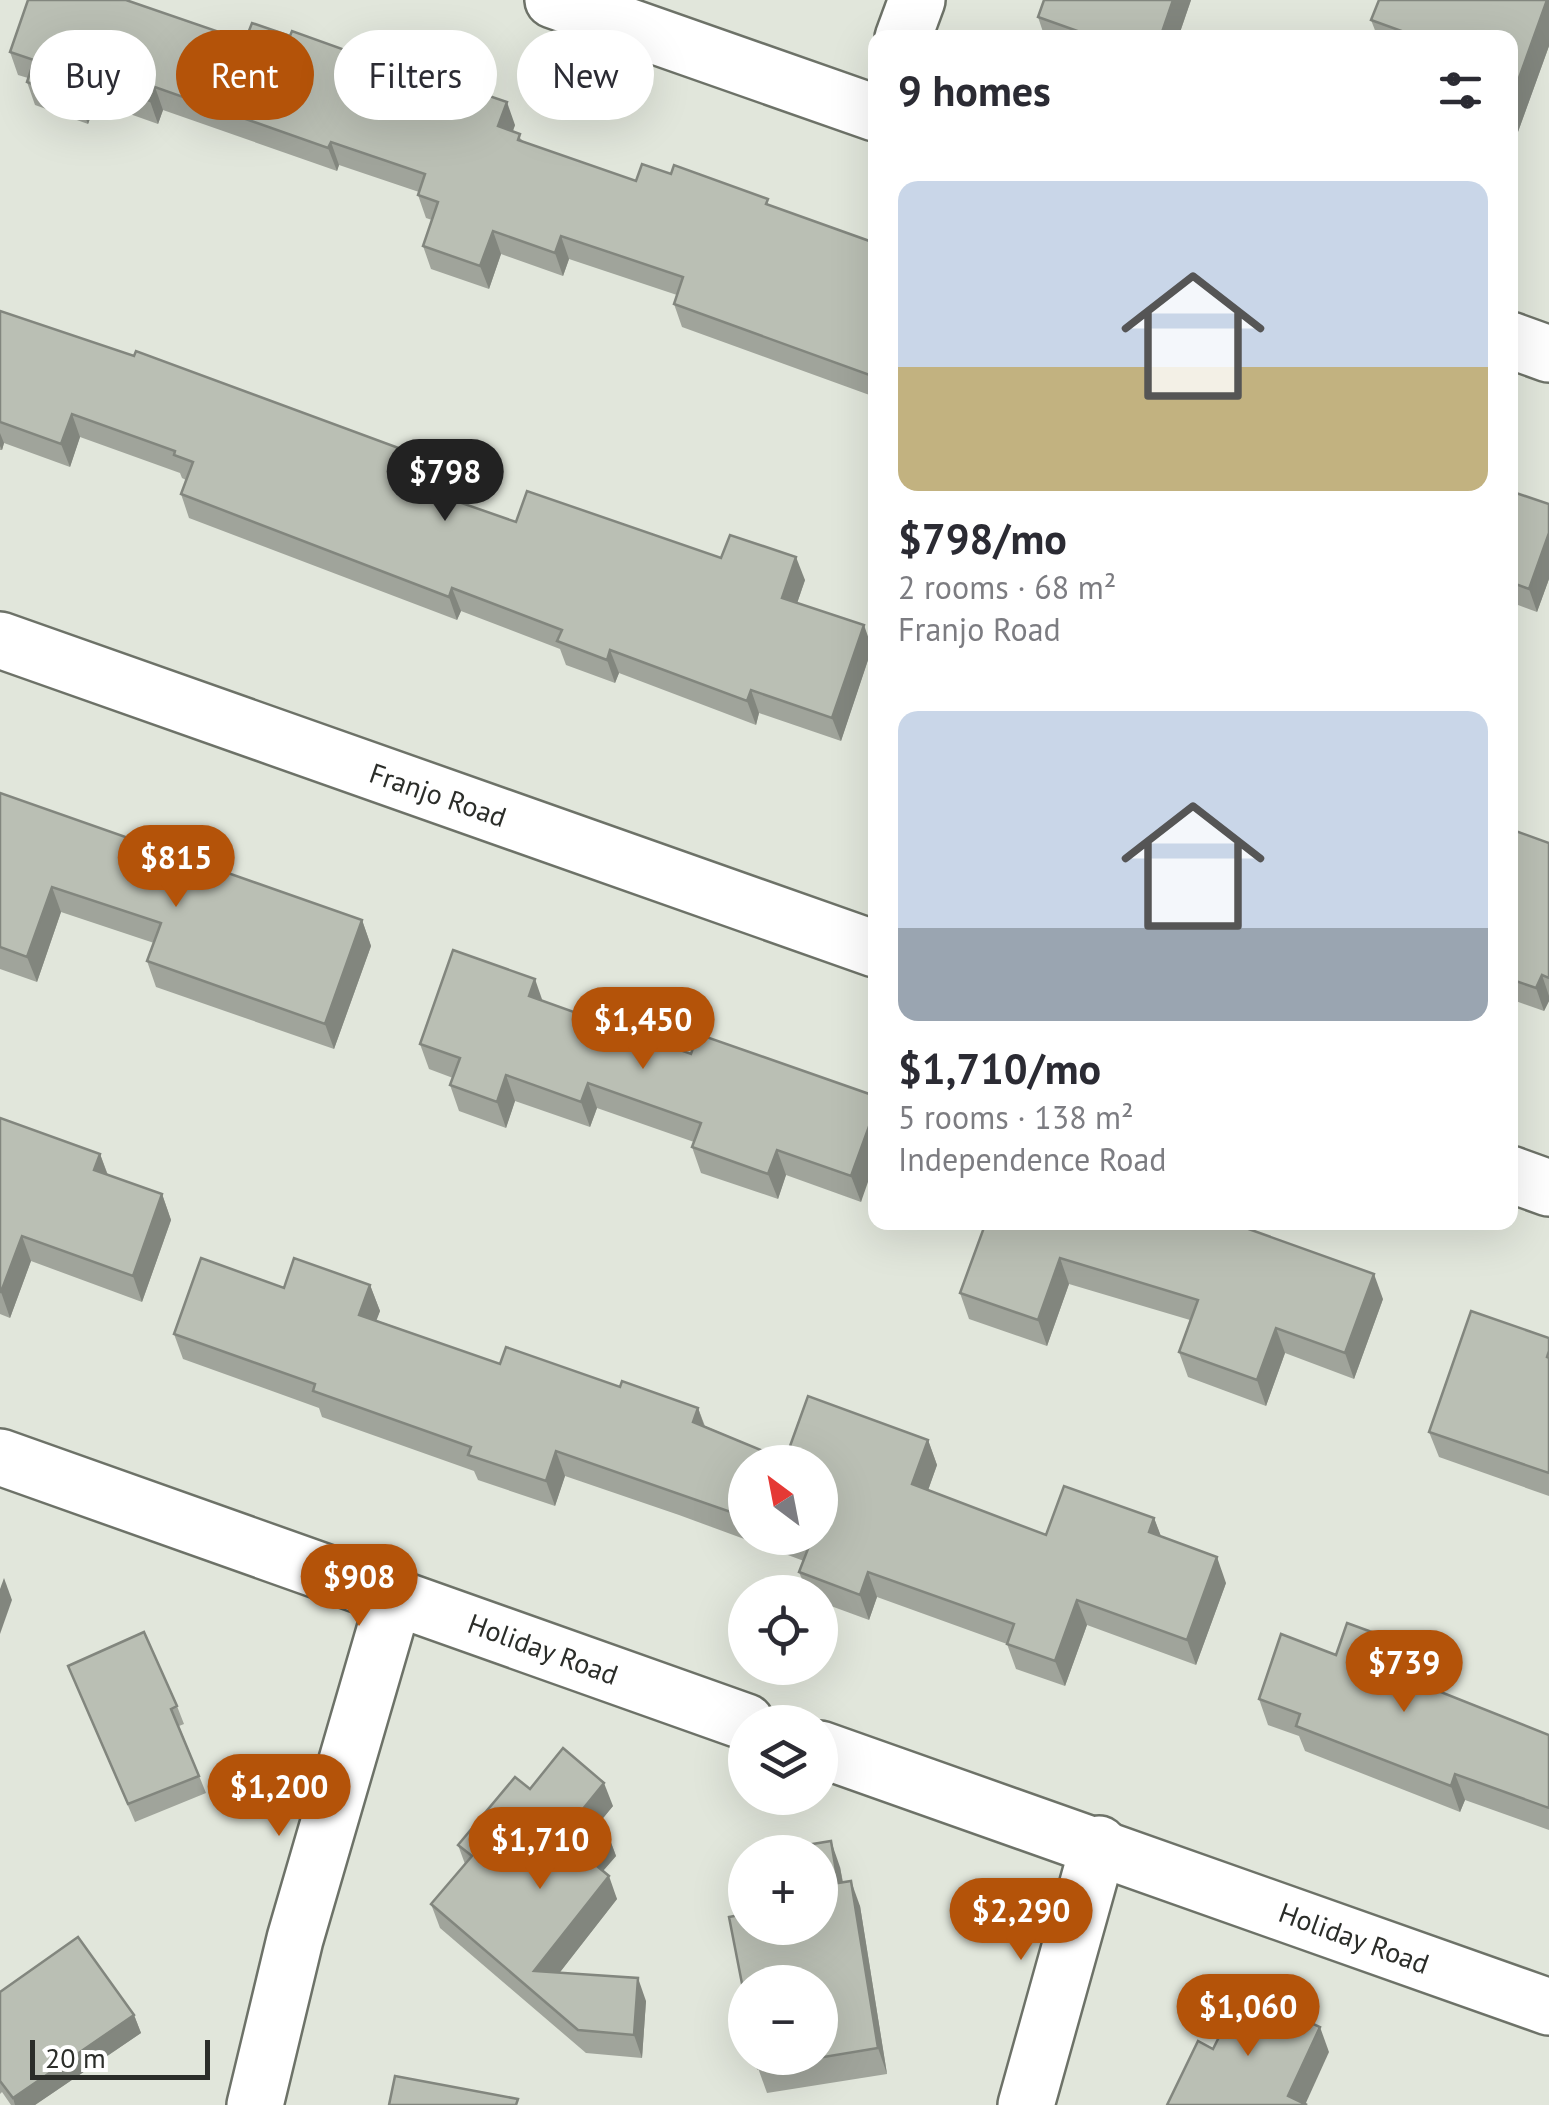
<!DOCTYPE html>
<meta charset="utf-8">
<style>
body{margin:0;font-family:"PT Sans",sans-serif;background:#f2f2f3;color:#2b2b33;height:100vh;display:flex;flex-direction:column;font-size:38px;white-space:nowrap}
*{box-sizing:border-box;margin:0}
p{font-size:32px;color:#7c7c81}
.icon{flex:none;width:55px;height:55px;fill:none;stroke:currentColor;stroke-width:2;stroke-linecap:round;stroke-linejoin:round}
.map{position:relative;flex:1;overflow:hidden}
.details{position:absolute;left:868px;top:30px;width:650px;height:1200px;display:flex;flex-direction:column;background:#fff;border-radius:20px;box-shadow:0 10px 40px #0002}
.details>*{flex:none}
.banner{position:absolute;left:30px;top:30px;width:688px;height:90px;display:flex;gap:20px}
.needle{width:65px;rotate:328deg}
.buttons{position:absolute;left:728px;top:1445px;display:grid;gap:20px}
.buttons a{display:grid;place-items:center;width:110px;height:110px;border-radius:50%;background:#fff;box-shadow:0 10px 40px #0002;font-size:50px}
.scale{position:absolute;left:30px;bottom:25px;width:180px;box-sizing:border-box;padding-left:10px;border:5px solid #2b2d29;border-top:0;font-size:28px;line-height:35px;white-space:nowrap;color:#2b2d29;-webkit-text-stroke:8px #fff;paint-order:stroke}
.price{position:absolute;translate:-50% -85px;padding:0 22px;border-radius:35px;background:#b45309;color:#fff;font-size:32px;line-height:65px;filter:drop-shadow(0 2px 5px #0008)}
.price::after{content:'';position:absolute;left:50%;top:60px;width:30px;height:22px;margin-left:-15px;background:inherit;clip-path:polygon(0 0,100% 0,50% 100%)}
.price.current{background:#222;color:#fff}
ul{padding:0;list-style:none}
li{display:grid;align-content:center;gap:20px;height:530px;padding:0 30px}
li span{display:grid;place-items:center;height:310px;border-radius:20px;color:#555}
li>.icon{margin-inline-start:auto}
span .icon{width:180px;height:180px;fill:#fffc;stroke-width:1}
li b{font-size:42px}
h2{display:flex;justify-content:space-between;align-items:center;height:120px;padding:0 30px;font-size:42px}
.pill{padding:0 35px;border-radius:45px;background:#fff;box-shadow:0 10px 40px #0002;font-size:35px;line-height:90px}
.pill.current{background:#b45309;color:#fff}
.map>svg:first-child{display:block}
</style>
<div class="map">
<svg width="1549" height="2105" viewBox="0 0 1549 2105">
<rect width="100%" height="100%" fill="#e1e6db"/>
<g fill="none" stroke-linecap="round" stroke-linejoin="round">
<g stroke="#6d7268" stroke-width="60">
<g id="minor">
<path d="M 553,0 L 875,113"/>
<path d="M 903,38 L 917,0"/>
<path d="M 1510,340 L 1549,354"/>
<path d="M 0,640 L 875,949"/>
<path d="M 1510,1174 L 1549,1188"/>
<path d="M 0,1457 L 746,1722"/>
<path d="M 820,1749 L 1549,2007"/>
<path d="M 255,2105 L 295,1939 L 395,1596"/>
<path d="M 1026,2105 L 1099,1844"/>
</g>
</g>
<use href="#minor" stroke="#fff" stroke-width="55"/>
</g>
<g fill="#a0a49b" fill-rule="evenodd">
<path d="M 1044,0 L 1191,0 L 1178,38 L 1045,38 L 1038,17 Z"/>
<path d="M 1549,0 L 1549,46 L 1510,154 L 1510,38 L 1378,38 L 1371,20 Z"/>
<path d="M 290,36 L 345,50 L 347,56 L 515,125 L 513,131 L 523,141 L 636,181 L 671,174 L 770,206 L 875,243 L 875,397 L 682,327 L 674,304 L 677,295 L 569,259 L 563,276 L 501,254 L 489,289 L 431,269 L 423,246 L 432,220 L 426,218 L 418,195 L 419,192 L 339,165 L 337,171 L 163,110 L 158,124 L 96,102 L 88,124 L 35,105 L 27,82 L 28,78 L 18,75 L 10,52 L 245,41 Z"/>
<path d="M 0,311 L 423,457 L 431,480 L 427,491 L 516,522 L 721,558 L 805,580 L 797,603 L 872,648 L 841,741 L 759,713 L 756,725 L 619,673 L 615,683 L 566,665 L 560,649 L 461,611 L 457,620 L 189,518 L 181,494 L 186,480 L 182,478 L 180,473 L 80,437 L 70,467 L 4,443 L 2,450 L 0,450 Z"/>
<path d="M 1510,491 L 1549,504 L 1549,579 L 1537,612 L 1510,602 Z"/>
<path d="M 0,793 L 362,920 L 371,946 L 334,1049 L 156,987 L 147,961 L 154,943 L 61,912 L 37,982 L 0,969 Z"/>
<path d="M 1510,829 L 1549,843 L 1549,1001 L 1544,1011 L 1510,999 Z"/>
<path d="M 543,1001 L 691,1054 L 875,1096 L 861,1202 L 786,1175 L 778,1199 L 701,1173 L 692,1147 L 694,1142 L 597,1108 L 590,1127 L 515,1101 L 506,1128 L 459,1111 L 450,1085 L 453,1078 L 429,1069 L 420,1044 Z"/>
<path d="M 0,1118 L 100,1154 L 108,1175 L 162,1194 L 171,1220 L 142,1302 L 31,1261 L 10,1318 L 0,1314 Z"/>
<path d="M 986,1222 L 1383,1299 L 1354,1379 L 1285,1353 L 1266,1406 L 1188,1377 L 1179,1352 L 1190,1320 L 1069,1284 L 1047,1346 L 969,1319 L 960,1293 Z"/>
<path d="M 370,1285 L 380,1311 L 376,1320 L 500,1364 L 620,1387 L 698,1408 L 705,1426 L 785,1460 L 928,1440 L 937,1465 L 928,1490 L 1046,1535 L 1154,1518 L 1161,1537 L 1226,1583 L 1196,1665 L 1087,1625 L 1065,1686 L 1016,1669 L 1007,1644 L 877,1597 L 869,1620 L 820,1602 L 820,1592 L 807,1592 L 799,1572 L 804,1561 L 679,1515 L 565,1476 L 555,1506 L 478,1480 L 474,1471 L 322,1417 L 319,1408 L 183,1359 L 174,1334 L 284,1288 ZM 745,1462 L 820,1538 L 745,1538 Z"/>
<path d="M 1549,1338 L 1549,1496 L 1439,1457 L 1429,1432 Z"/>
<path d="M 1336,1655 L 1433,1676 L 1429,1688 L 1549,1735 L 1549,1830 L 1465,1800 L 1460,1812 L 1305,1751 L 1299,1736 L 1268,1725 L 1259,1699 Z"/>
<path d="M 68,1666 L 177,1706 L 184,1724 L 179,1726 L 206,1793 L 135,1822 Z"/>
<path d="M 530,1789 L 613,1806 L 598,1824 L 607,1832 L 616,1856 L 603,1871 L 617,1899 L 560,1972 L 646,2001 L 642,2058 L 586,2053 L 440,1928 L 431,1904 L 465,1864 L 458,1845 Z"/>
<path d="M 840,1867 L 843,1882 L 860,1906 L 887,2074 L 767,2093 L 758,2068 L 745,1928 Z"/>
<path d="M 0,1992 L 134,2015 L 141,2033 L 35,2105 L 11,2105 L 2,2092 L 0,2094 Z"/>
</g>
<g fill="#82867e">
<path d="M 1173,0 L 1191,0 L 1178,38 L 1160,38 Z"/>
<path d="M 1547,0 L 1549,0 L 1549,46 L 1510,154 L 1510,103 Z"/>
<path d="M 88,79 L 96,102 L 88,124 L 79,102 Z"/>
<path d="M 155,87 L 163,110 L 158,124 L 150,101 Z"/>
<path d="M 507,102 L 515,125 L 506,149 L 498,126 Z"/>
<path d="M 331,142 L 339,165 L 337,171 L 328,148 Z"/>
<path d="M 493,231 L 501,254 L 489,289 L 480,266 Z"/>
<path d="M 561,236 L 569,259 L 563,276 L 555,253 Z"/>
<path d="M 72,414 L 80,437 L 70,467 L 61,444 Z"/>
<path d="M 0,433 L 4,443 L 2,450 L 0,446 Z"/>
<path d="M 423,457 L 431,480 L 421,509 L 413,486 Z"/>
<path d="M 1549,533 L 1549,579 L 1537,612 L 1529,589 Z"/>
<path d="M 796,557 L 805,580 L 791,621 L 782,598 Z"/>
<path d="M 452,588 L 461,611 L 457,620 L 449,597 Z"/>
<path d="M 864,625 L 872,648 L 841,741 L 832,718 Z"/>
<path d="M 610,650 L 619,673 L 615,683 L 607,660 Z"/>
<path d="M 751,690 L 759,713 L 756,725 L 747,701 Z"/>
<path d="M 52,887 L 61,912 L 37,982 L 27,957 Z"/>
<path d="M 362,920 L 371,946 L 334,1049 L 325,1024 Z"/>
<path d="M 1542,975 L 1549,996 L 1549,1001 L 1544,1011 L 1536,988 Z"/>
<path d="M 535,979 L 544,1005 L 529,996 Z"/>
<path d="M 506,1075 L 515,1101 L 506,1128 L 497,1102 Z"/>
<path d="M 588,1083 L 597,1108 L 590,1127 L 581,1102 Z"/>
<path d="M 875,1110 L 875,1162 L 861,1202 L 851,1176 Z"/>
<path d="M 777,1150 L 786,1175 L 778,1199 L 768,1174 Z"/>
<path d="M 100,1154 L 109,1179 L 94,1170 Z"/>
<path d="M 162,1194 L 171,1220 L 142,1302 L 133,1276 Z"/>
<path d="M 22,1236 L 31,1261 L 10,1318 L 1,1292 Z"/>
<path d="M 1060,1258 L 1069,1284 L 1047,1346 L 1038,1320 Z"/>
<path d="M 1374,1274 L 1383,1299 L 1354,1379 L 1345,1353 Z"/>
<path d="M 370,1285 L 380,1311 L 369,1340 L 359,1315 Z"/>
<path d="M 1276,1328 L 1285,1353 L 1266,1406 L 1257,1380 Z"/>
<path d="M 698,1408 L 707,1434 L 693,1422 Z"/>
<path d="M 928,1440 L 937,1465 L 921,1510 L 912,1484 Z"/>
<path d="M 556,1451 L 565,1476 L 555,1506 L 546,1481 Z"/>
<path d="M 1154,1518 L 1164,1544 L 1149,1532 Z"/>
<path d="M 1217,1557 L 1226,1583 L 1196,1665 L 1187,1640 Z"/>
<path d="M 868,1572 L 877,1597 L 869,1620 L 860,1595 Z"/>
<path d="M 4,1578 L 12,1600 L 0,1634 L 0,1589 Z"/>
<path d="M 1077,1600 L 1087,1625 L 1065,1686 L 1055,1661 Z"/>
<path d="M 1424,1651 L 1433,1676 L 1422,1707 L 1413,1681 Z"/>
<path d="M 1455,1774 L 1465,1800 L 1460,1812 L 1451,1786 Z"/>
<path d="M 604,1783 L 613,1806 L 590,1834 L 582,1810 Z"/>
<path d="M 607,1832 L 616,1856 L 595,1880 L 586,1857 Z"/>
<path d="M 831,1841 L 840,1867 L 847,1908 L 838,1883 Z"/>
<path d="M 609,1876 L 617,1899 L 543,1994 L 534,1971 Z"/>
<path d="M 851,1881 L 860,1906 L 887,2074 L 878,2048 Z"/>
<path d="M 638,1978 L 646,2001 L 642,2058 L 634,2035 Z"/>
<path d="M 134,2015 L 141,2033 L 35,2105 L 15,2105 L 13,2098 Z"/>
<path d="M 1320,2027 L 1329,2052 L 1305,2105 L 1288,2096 Z"/>
</g>
<g fill="#babfb4" stroke="#82867e" stroke-width="2.5">
<path d="M 28,0 L 126,0 L 245,41 L 252,23 L 290,36 L 292,31 L 345,50 L 344,55 L 452,90 L 454,84 L 507,102 L 498,126 L 520,134 L 518,140 L 636,181 L 642,164 L 671,174 L 674,165 L 768,199 L 766,204 L 875,243 L 875,377 L 674,304 L 683,277 L 561,236 L 555,253 L 493,231 L 480,266 L 423,246 L 438,202 L 418,195 L 425,174 L 331,142 L 328,148 L 155,87 L 150,101 L 88,79 L 79,102 L 27,82 L 34,60 L 10,52 Z"/>
<path d="M 1044,0 L 1173,0 L 1160,38 L 1097,38 L 1038,17 Z"/>
<path d="M 1379,0 L 1547,0 L 1510,103 L 1510,38 L 1409,38 L 1410,34 L 1371,20 Z"/>
<path d="M 0,311 L 134,356 L 136,351 L 423,457 L 413,486 L 516,522 L 527,491 L 721,558 L 730,535 L 796,557 L 782,598 L 864,625 L 832,718 L 751,690 L 747,701 L 610,650 L 607,660 L 557,641 L 562,630 L 452,588 L 449,597 L 181,494 L 193,462 L 174,455 L 175,451 L 72,414 L 61,444 L 0,422 Z"/>
<path d="M 1510,491 L 1549,504 L 1549,533 L 1529,589 L 1510,582 Z"/>
<path d="M 0,793 L 362,920 L 325,1024 L 147,961 L 161,923 L 52,887 L 27,957 L 0,947 Z"/>
<path d="M 1510,829 L 1549,843 L 1549,978 L 1542,975 L 1536,988 L 1510,979 Z"/>
<path d="M 453,950 L 535,979 L 529,996 L 691,1054 L 698,1034 L 875,1096 L 875,1110 L 851,1176 L 777,1150 L 768,1174 L 692,1147 L 701,1123 L 588,1083 L 581,1102 L 506,1075 L 497,1102 L 450,1085 L 460,1058 L 420,1044 Z"/>
<path d="M 0,1118 L 100,1154 L 94,1170 L 162,1194 L 133,1276 L 22,1236 L 1,1292 L 0,1292 Z"/>
<path d="M 986,1222 L 1229,1222 L 1374,1274 L 1345,1353 L 1276,1328 L 1257,1380 L 1179,1352 L 1198,1300 L 1060,1258 L 1038,1320 L 960,1293 Z"/>
<path d="M 201,1258 L 284,1288 L 294,1258 L 370,1285 L 359,1315 L 500,1364 L 506,1347 L 620,1387 L 622,1381 L 698,1408 L 693,1422 L 785,1460 L 808,1396 L 928,1440 L 912,1484 L 1046,1535 L 1064,1486 L 1154,1518 L 1149,1532 L 1217,1557 L 1187,1640 L 1077,1600 L 1055,1661 L 1007,1644 L 1014,1624 L 868,1572 L 860,1595 L 799,1572 L 811,1541 L 801,1538 L 820,1538 L 820,1462 L 745,1462 L 745,1517 L 556,1451 L 546,1481 L 468,1455 L 471,1447 L 313,1391 L 315,1384 L 174,1334 Z"/>
<path d="M 1471,1311 L 1549,1338 L 1549,1351 L 1547,1357 L 1549,1358 L 1549,1473 L 1429,1432 Z"/>
<path d="M 1347,1623 L 1424,1651 L 1413,1681 L 1549,1735 L 1549,1808 L 1455,1774 L 1451,1786 L 1296,1726 L 1300,1714 L 1259,1699 L 1281,1634 L 1336,1655 Z"/>
<path d="M 144,1632 L 177,1706 L 171,1709 L 199,1776 L 128,1804 L 68,1666 Z"/>
<path d="M 563,1748 L 604,1783 L 582,1810 L 607,1832 L 586,1857 L 609,1876 L 534,1971 L 638,1978 L 634,2035 L 578,2030 L 431,1904 L 472,1856 L 458,1845 L 515,1777 L 530,1789 Z"/>
<path d="M 831,1841 L 838,1883 L 851,1881 L 878,2048 L 758,2068 L 756,2058 L 820,2058 L 820,1982 L 745,1982 L 745,1999 L 729,1917 L 745,1914 L 745,1928 L 820,1928 L 820,1852 L 764,1852 Z"/>
<path d="M 78,1937 L 134,2015 L 13,2098 L 0,2081 L 0,1992 Z"/>
<path d="M 1242,1991 L 1320,2027 L 1288,2096 L 1307,2105 L 1167,2105 L 1198,2041 L 1213,2049 Z"/>
<path d="M 395,2076 L 518,2099 L 516,2105 L 389,2105 Z"/>
</g>
<g text-anchor="middle" stroke-width="9" stroke-linejoin="round" paint-order="stroke">
<g font-size="28" fill="#2b2d29" stroke="#fff">
<text transform="translate(438 795) rotate(19)" y="10">Franjo Road</text>
<text transform="translate(543 1649) rotate(20)" y="10">Holiday Road</text>
<text transform="translate(1354 1938) rotate(20)" y="10">Holiday Road</text>
</g>
</g>
</svg>
<div class="buttons">
<a><svg class="needle" viewBox="-14 -14 28 28"><path d="M0-13l5 13h-10z" fill="#e53935"/><path d="M0 13l5-13h-10z" fill="#7c7c81"/></svg></a>
<a><svg class="icon" aria-label="locate" viewBox="0 0 24 24"><circle cx="12" cy="12" r="6"/><path d="M12 2v4M12 18v4M2 12h4M18 12h4"/></svg></a>
<a><svg class="icon" aria-label="layers" viewBox="0 0 24 24"><path d="M12 4l9 5-9 5-9-5zM3 14l9 5 9-5"/></svg></a>
<a>+</a>
<a>−</a>
</div>
<div class="scale">20 m</div>
<b class="price current" style="left:445px;top:524px">$798</b>
<b class="price" style="left:176px;top:910px">$815</b>
<b class="price" style="left:643px;top:1072px">$1,450</b>
<b class="price" style="left:359px;top:1629px">$908</b>
<b class="price" style="left:1404px;top:1715px">$739</b>
<b class="price" style="left:279px;top:1839px">$1,200</b>
<b class="price" style="left:540px;top:1892px">$1,710</b>
<b class="price" style="left:1021px;top:1963px">$2,290</b>
<b class="price" style="left:1248px;top:2059px">$1,060</b>
<div class="banner">
<a class="pill">Buy</a>
<a class="pill current">Rent</a>
<a class="pill">Filters</a>
<a class="pill">New</a>
</div>
<section class="details">
<h2>9 homes<svg class="icon" aria-label="filters" viewBox="0 0 24 24"><path d="M4 7h16M4 17h16"/><circle cx="9" cy="7" r="2"/><circle cx="15" cy="17" r="2"/></svg></h2>
<ul>
<li><span style="background:linear-gradient(#c9d6e8 60%,#c2b280 0)"><svg class="icon" aria-label="home" viewBox="0 0 24 24"><path d="M3 11l9-7 9 7M6 9v11h12V9"/></svg></span><div><b>$798/mo</b><p>2 rooms · 68 m²</p><p>Franjo Road</p></div></li>
<li><span style="background:linear-gradient(#c9d6e8 70%,#9aa5b1 0)"><svg class="icon" aria-label="home" viewBox="0 0 24 24"><path d="M3 11l9-7 9 7M6 9v11h12V9"/></svg></span><div><b>$1,710/mo</b><p>5 rooms · 138 m²</p><p>Independence Road</p></div></li>
</ul>
</section>
</div>
